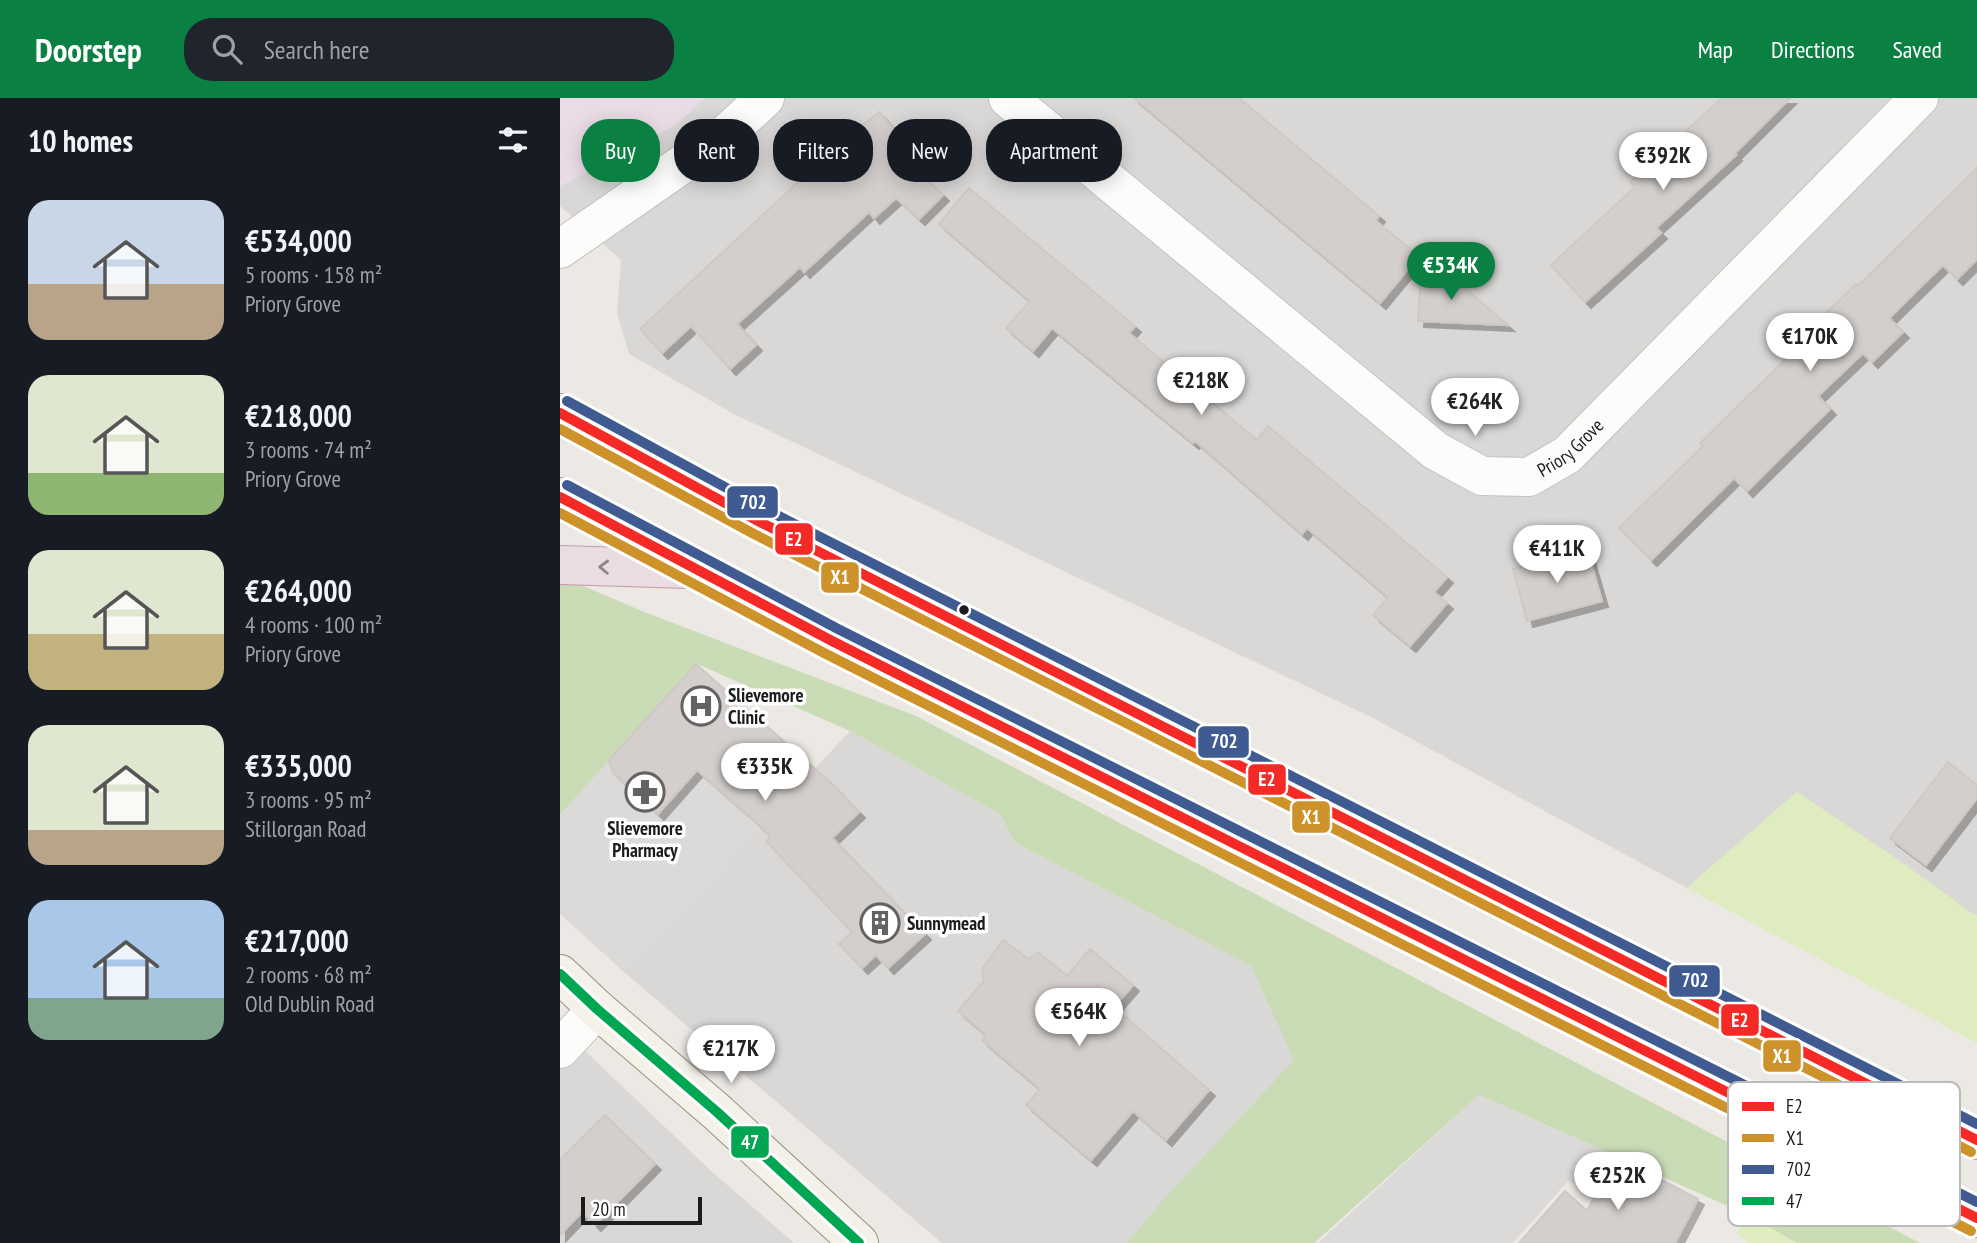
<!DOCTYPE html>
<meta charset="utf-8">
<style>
body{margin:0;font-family:"PT Sans Narrow",sans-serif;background:#20242c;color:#f1f3f6;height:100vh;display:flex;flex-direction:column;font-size:26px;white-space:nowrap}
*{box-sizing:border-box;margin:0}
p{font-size:23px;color:#9ea1a6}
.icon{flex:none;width:38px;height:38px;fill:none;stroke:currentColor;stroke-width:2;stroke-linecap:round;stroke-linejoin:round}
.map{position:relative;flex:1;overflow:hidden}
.drawer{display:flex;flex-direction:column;background:#171b24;width:560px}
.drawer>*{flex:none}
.banner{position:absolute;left:21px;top:21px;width:665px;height:63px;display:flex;gap:14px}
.scale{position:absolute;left:21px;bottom:18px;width:121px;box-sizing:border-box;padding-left:7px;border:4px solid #1c1c1c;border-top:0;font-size:19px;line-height:24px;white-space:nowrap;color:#1c1c1c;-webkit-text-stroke:5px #fff;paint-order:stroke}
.price{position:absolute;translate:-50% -60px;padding:0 16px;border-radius:24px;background:#fff;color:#222;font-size:23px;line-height:46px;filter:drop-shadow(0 2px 4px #0008)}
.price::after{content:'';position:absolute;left:50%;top:42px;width:21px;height:16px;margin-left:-10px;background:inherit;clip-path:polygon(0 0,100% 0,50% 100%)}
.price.on{background:#0b8043;color:#fff}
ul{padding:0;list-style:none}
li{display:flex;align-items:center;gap:21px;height:175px;padding:0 28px}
li span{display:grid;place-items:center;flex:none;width:196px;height:140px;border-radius:21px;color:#555}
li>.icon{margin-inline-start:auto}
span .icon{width:84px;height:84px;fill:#fffc;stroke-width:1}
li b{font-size:30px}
h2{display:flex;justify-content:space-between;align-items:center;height:84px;padding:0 28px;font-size:30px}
.pill{padding:0 24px;border-radius:28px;background:#171b24;box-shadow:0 4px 18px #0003;font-size:24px;line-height:63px}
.pill.on{background:#0b8043;color:#fff}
header{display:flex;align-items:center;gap:42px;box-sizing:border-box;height:98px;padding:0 35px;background:#0b8043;color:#fff}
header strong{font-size:33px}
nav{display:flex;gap:38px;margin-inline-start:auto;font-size:24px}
.search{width:490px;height:63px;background:#20242c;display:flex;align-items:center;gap:18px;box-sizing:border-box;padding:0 24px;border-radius:28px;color:#9ea1a6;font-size:26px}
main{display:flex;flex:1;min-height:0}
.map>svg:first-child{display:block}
</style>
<header>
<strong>Doorstep</strong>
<div class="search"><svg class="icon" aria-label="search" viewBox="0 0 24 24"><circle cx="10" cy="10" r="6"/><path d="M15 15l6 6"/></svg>Search here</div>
<nav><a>Map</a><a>Directions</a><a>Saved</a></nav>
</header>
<main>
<section class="drawer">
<h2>10 homes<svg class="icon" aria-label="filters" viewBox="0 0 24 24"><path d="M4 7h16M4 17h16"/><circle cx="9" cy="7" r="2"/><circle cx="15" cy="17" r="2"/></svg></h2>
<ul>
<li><span style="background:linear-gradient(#c9d6e8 60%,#b9a48a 0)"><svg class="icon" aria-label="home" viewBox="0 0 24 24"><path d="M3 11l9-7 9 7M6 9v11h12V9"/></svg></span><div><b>€534,000</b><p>5 rooms · 158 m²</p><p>Priory Grove</p></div></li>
<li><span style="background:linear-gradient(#dfe7d0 70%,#8fb573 0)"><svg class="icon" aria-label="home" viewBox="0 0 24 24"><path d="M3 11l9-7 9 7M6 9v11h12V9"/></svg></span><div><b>€218,000</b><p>3 rooms · 74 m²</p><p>Priory Grove</p></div></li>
<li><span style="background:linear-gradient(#dfe7d0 60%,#c2b280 0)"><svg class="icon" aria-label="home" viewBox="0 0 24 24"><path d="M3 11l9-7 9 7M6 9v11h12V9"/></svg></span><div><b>€264,000</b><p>4 rooms · 100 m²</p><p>Priory Grove</p></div></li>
<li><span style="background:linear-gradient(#dfe7d0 75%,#b9a48a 0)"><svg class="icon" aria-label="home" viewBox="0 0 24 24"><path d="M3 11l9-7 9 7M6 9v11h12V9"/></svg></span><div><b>€335,000</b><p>3 rooms · 95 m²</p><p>Stillorgan Road</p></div></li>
<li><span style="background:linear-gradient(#a9c7e8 70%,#7fa58c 0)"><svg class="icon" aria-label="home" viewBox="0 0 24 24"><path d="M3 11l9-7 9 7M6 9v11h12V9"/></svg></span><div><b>€217,000</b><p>2 rooms · 68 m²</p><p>Old Dublin Road</p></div></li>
</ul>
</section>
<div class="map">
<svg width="1417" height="1145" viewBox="0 0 1417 1145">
<defs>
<filter id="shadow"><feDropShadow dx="6" dy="6" stdDeviation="0" flood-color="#0004"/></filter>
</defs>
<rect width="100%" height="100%" fill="#ece8e4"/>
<g fill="#dad8d6">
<path d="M 145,0 L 1417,0 L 1417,817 L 1413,816 L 1237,694 L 1127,790 L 811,619 L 174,316 L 69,256 L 57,215 L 61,162 L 0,108 L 0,88 L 116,26 Z"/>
<path d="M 290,633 L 440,716 L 454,744 L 691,868 L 919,997 L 754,1145 L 382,1145 L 64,874 Z"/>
<path d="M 0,929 L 150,1072 L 234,1145 L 0,1145 Z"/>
</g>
<path fill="#eadce6" d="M 0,0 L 145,0 L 116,26 L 0,88 Z"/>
<g fill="#dfecbf">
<path d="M 1237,694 L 1340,763 L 1413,816 L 1417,817 L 1417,945 L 1127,790 Z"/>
<path d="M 1190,1118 L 1237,1145 L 1188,1145 L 1176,1134 Z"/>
</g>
<path fill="#cadcb6" d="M 0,481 L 9,482 L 87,515 L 356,618 L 1360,1145 L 1237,1145 L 1190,1118 L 919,997 L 754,1145 L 567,1145 L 602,1103 L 734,962 L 691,868 L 454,744 L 440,716 L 290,633 L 137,566 L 0,717 Z"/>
<g fill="#dcdad8">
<path d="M 49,662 L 53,675 L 98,715 L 137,672 L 201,732 L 64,874 L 0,816 L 0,717 Z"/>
<path d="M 919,997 L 1056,1058 L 1028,1091 L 1008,1083 L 953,1145 L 758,1145 Z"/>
</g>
<g fill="#d4cfcc" stroke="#cfc9c5" stroke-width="2" filter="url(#shadow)">
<path d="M 574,0 L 679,0 L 819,118 L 816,123 L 859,158 L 820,205 Z"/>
<path d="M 1162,0 L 1230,0 L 1174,56 L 1176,57 L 1096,130 L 1101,135 L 1025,204 L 991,167 L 1075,89 L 1070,84 Z"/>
<path d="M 319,14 L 352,52 L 344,60 L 383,97 L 359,121 L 336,100 L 314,120 L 309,114 L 244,174 L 240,169 L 177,226 L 196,247 L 170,271 L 131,228 L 102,255 L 80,231 L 278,47 Z"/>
<path d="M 1417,70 L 1417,161 L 1397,181 L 1383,167 L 1329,220 L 1343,234 L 1312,264 L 1303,255 L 1258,298 L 1270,311 L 1187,393 L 1174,380 L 1091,462 L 1059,430 L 1143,348 L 1140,345 L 1237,250 L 1234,247 L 1296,186 L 1298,188 Z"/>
<path d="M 409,90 L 575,228 L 569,235 L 697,342 L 708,328 L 887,479 L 874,494 L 887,505 L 850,548 L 813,517 L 828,499 L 747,430 L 742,436 L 635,343 L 633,345 L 492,230 L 473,253 L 446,230 L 470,203 L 379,126 Z"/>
<path d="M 861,173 L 886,174 L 948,227 L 858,223 Z"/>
<path d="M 1027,451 L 1042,503 L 967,523 L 953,471 Z"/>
<path d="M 136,566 L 269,683 L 299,714 L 272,740 L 365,836 L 328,870 L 316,857 L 302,870 L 279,846 L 292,834 L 206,743 L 211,738 L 137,672 L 98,716 L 53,675 L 49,662 Z"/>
<path d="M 1388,664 L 1417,687 L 1417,700 L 1366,767 L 1330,740 Z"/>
<path d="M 443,842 L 469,861 L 478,854 L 507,878 L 530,851 L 573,887 L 554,909 L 649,992 L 606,1042 L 573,1013 L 531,1062 L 466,1007 L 480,991 L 422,942 L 426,937 L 398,913 L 424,883 L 422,871 Z"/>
<path d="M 45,1017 L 95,1066 L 35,1127 L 22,1114 L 0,1137 L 0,1062 Z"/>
<path d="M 1056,1058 L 1138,1101 L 1115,1145 L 959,1145 L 1005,1093 L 1027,1113 Z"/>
</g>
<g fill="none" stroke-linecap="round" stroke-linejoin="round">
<g stroke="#c4c2c0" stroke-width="40">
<g id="street">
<path id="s1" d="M 448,0 L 876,353 L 922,378 L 969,379 L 1007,357 L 1359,0"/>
<path d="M 0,151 L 166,36 L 205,0"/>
<path d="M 0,951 L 37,911"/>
</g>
</g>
<g stroke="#96937c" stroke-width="40">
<path id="secondary" d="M 0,876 L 37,911 L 157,1014 L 299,1145"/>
</g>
<g stroke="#c399ac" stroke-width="40">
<g id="highway">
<path d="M 0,315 L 200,424 L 1417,1042"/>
<path d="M 0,399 L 272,543 L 1417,1120"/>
<path d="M 0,467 L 128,471"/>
</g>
</g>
<use href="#street" stroke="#fcfcfb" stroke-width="38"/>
<use href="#secondary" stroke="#f4f1e8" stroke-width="38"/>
<use href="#highway" stroke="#eadde1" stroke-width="38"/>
<g stroke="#fff" stroke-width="16">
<g id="bus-1">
<path d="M 0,315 L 200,424 L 1417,1042"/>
<path d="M 0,399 L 272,543 L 1417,1120"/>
</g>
</g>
<g stroke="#fff" stroke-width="16">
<g id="bus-2">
<path d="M 0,331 L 194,436 L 1411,1054"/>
<path d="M 0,415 L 266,556 L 1411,1133"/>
</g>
</g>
<g stroke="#fff" stroke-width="16">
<g id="bus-3">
<path d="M 7,303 L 207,412 L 1417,1026"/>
<path d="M 7,387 L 278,531 L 1417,1104"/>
</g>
</g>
<g stroke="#fff" stroke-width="16">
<path id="bus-4" d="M 0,876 L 37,911 L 157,1014 L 299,1145"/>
</g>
<use href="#bus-1" stroke="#f52a26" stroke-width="10"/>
<use href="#bus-2" stroke="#cd922a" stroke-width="10"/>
<use href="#bus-3" stroke="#3f5b92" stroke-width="10"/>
<use href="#bus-4" stroke="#00a651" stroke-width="10"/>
</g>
<defs><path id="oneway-chevron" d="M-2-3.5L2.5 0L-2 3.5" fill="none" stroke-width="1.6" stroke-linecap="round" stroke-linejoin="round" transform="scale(1.75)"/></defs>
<use stroke="#8d8688" href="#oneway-chevron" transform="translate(44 469) rotate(-178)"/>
<defs>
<g id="hospital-ring" transform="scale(2.0125)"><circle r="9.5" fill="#fff" stroke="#656362" stroke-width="1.5"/><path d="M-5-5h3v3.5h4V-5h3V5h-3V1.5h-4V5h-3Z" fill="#656362"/></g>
<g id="pharmacy-ring" transform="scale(2.0125)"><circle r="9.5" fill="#fff" stroke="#656362" stroke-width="1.5"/><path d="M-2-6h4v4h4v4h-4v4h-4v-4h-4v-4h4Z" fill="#656362"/></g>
<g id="building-ring" transform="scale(2.0125)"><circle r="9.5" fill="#fff" stroke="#656362" stroke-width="1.5"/><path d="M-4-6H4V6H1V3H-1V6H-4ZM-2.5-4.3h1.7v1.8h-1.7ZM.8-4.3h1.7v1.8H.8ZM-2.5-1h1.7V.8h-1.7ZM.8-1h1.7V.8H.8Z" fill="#656362"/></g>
</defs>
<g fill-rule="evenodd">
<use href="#hospital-ring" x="141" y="608"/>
<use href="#pharmacy-ring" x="85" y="694"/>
<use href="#building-ring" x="320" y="825"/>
</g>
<circle fill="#1c1c1c" stroke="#fff" stroke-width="2.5" cx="404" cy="512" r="6"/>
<g text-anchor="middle" stroke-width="7" stroke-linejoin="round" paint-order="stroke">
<g font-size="19" fill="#1c1c1c" stroke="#fff">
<text dy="7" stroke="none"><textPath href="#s1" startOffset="705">Priory Grove</textPath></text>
</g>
<g font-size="19" font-weight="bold" fill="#1c1c1c" stroke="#fff" text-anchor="start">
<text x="168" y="604">Slievemore<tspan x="168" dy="22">Clinic</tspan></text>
<text x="85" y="737" text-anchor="middle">Slievemore<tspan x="85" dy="22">Pharmacy</tspan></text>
<text x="347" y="832">Sunnymead</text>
</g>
</g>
<rect x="1168" y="984" width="232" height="144" rx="10" fill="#fff" stroke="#bbb" stroke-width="2"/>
<rect x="1182" y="1004" width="32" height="9" fill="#f52a26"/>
<rect x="1182" y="1036" width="32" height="8" fill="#cd922a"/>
<rect x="1182" y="1067" width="32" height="9" fill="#3f5b92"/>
<rect x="1182" y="1099" width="32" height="8" fill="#00a651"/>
<g font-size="19" fill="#1c1c1c">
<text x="1226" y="1015">E2</text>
<text x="1226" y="1047">X1</text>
<text x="1226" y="1078">702</text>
<text x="1226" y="1110">47</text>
</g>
<g stroke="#fff" stroke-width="2.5">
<rect x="166" y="387" width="53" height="34" rx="7" fill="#3f5b92"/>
<rect x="214" y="424" width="40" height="34" rx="7" fill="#f52a26"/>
<rect x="260" y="463" width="40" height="33" rx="7" fill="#cd922a"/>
<rect x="637" y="627" width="53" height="34" rx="7" fill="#3f5b92"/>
<rect x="687" y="665" width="40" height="33" rx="7" fill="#f52a26"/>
<rect x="731" y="702" width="40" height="34" rx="7" fill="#cd922a"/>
<rect x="1108" y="866" width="53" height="34" rx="7" fill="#3f5b92"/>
<rect x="1160" y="905" width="40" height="34" rx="7" fill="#f52a26"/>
<rect x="1202" y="941" width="40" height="34" rx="7" fill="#cd922a"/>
<rect x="170" y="1027" width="40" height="34" rx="7" fill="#00a651"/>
</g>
<g font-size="19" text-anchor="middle" font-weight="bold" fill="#fff">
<text x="193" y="411">702</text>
<text x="234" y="448">E2</text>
<text x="280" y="486">X1</text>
<text x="664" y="650">702</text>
<text x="707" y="688">E2</text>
<text x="751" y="726">X1</text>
<text x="1135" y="889">702</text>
<text x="1180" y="929">E2</text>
<text x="1222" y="965">X1</text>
<text x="190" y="1051">47</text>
</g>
</svg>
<div class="scale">20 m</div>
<b class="price" style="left:1103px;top:94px">€392K</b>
<b class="price on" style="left:891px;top:204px">€534K</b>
<b class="price" style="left:1250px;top:275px">€170K</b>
<b class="price" style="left:641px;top:319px">€218K</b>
<b class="price" style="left:915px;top:340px">€264K</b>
<b class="price" style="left:997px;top:487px">€411K</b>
<b class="price" style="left:205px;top:705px">€335K</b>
<b class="price" style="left:519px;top:950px">€564K</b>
<b class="price" style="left:171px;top:987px">€217K</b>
<b class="price" style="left:1058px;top:1114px">€252K</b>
<div class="banner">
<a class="pill on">Buy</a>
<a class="pill">Rent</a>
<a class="pill">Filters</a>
<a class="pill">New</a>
<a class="pill">Apartment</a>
</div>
</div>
</main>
